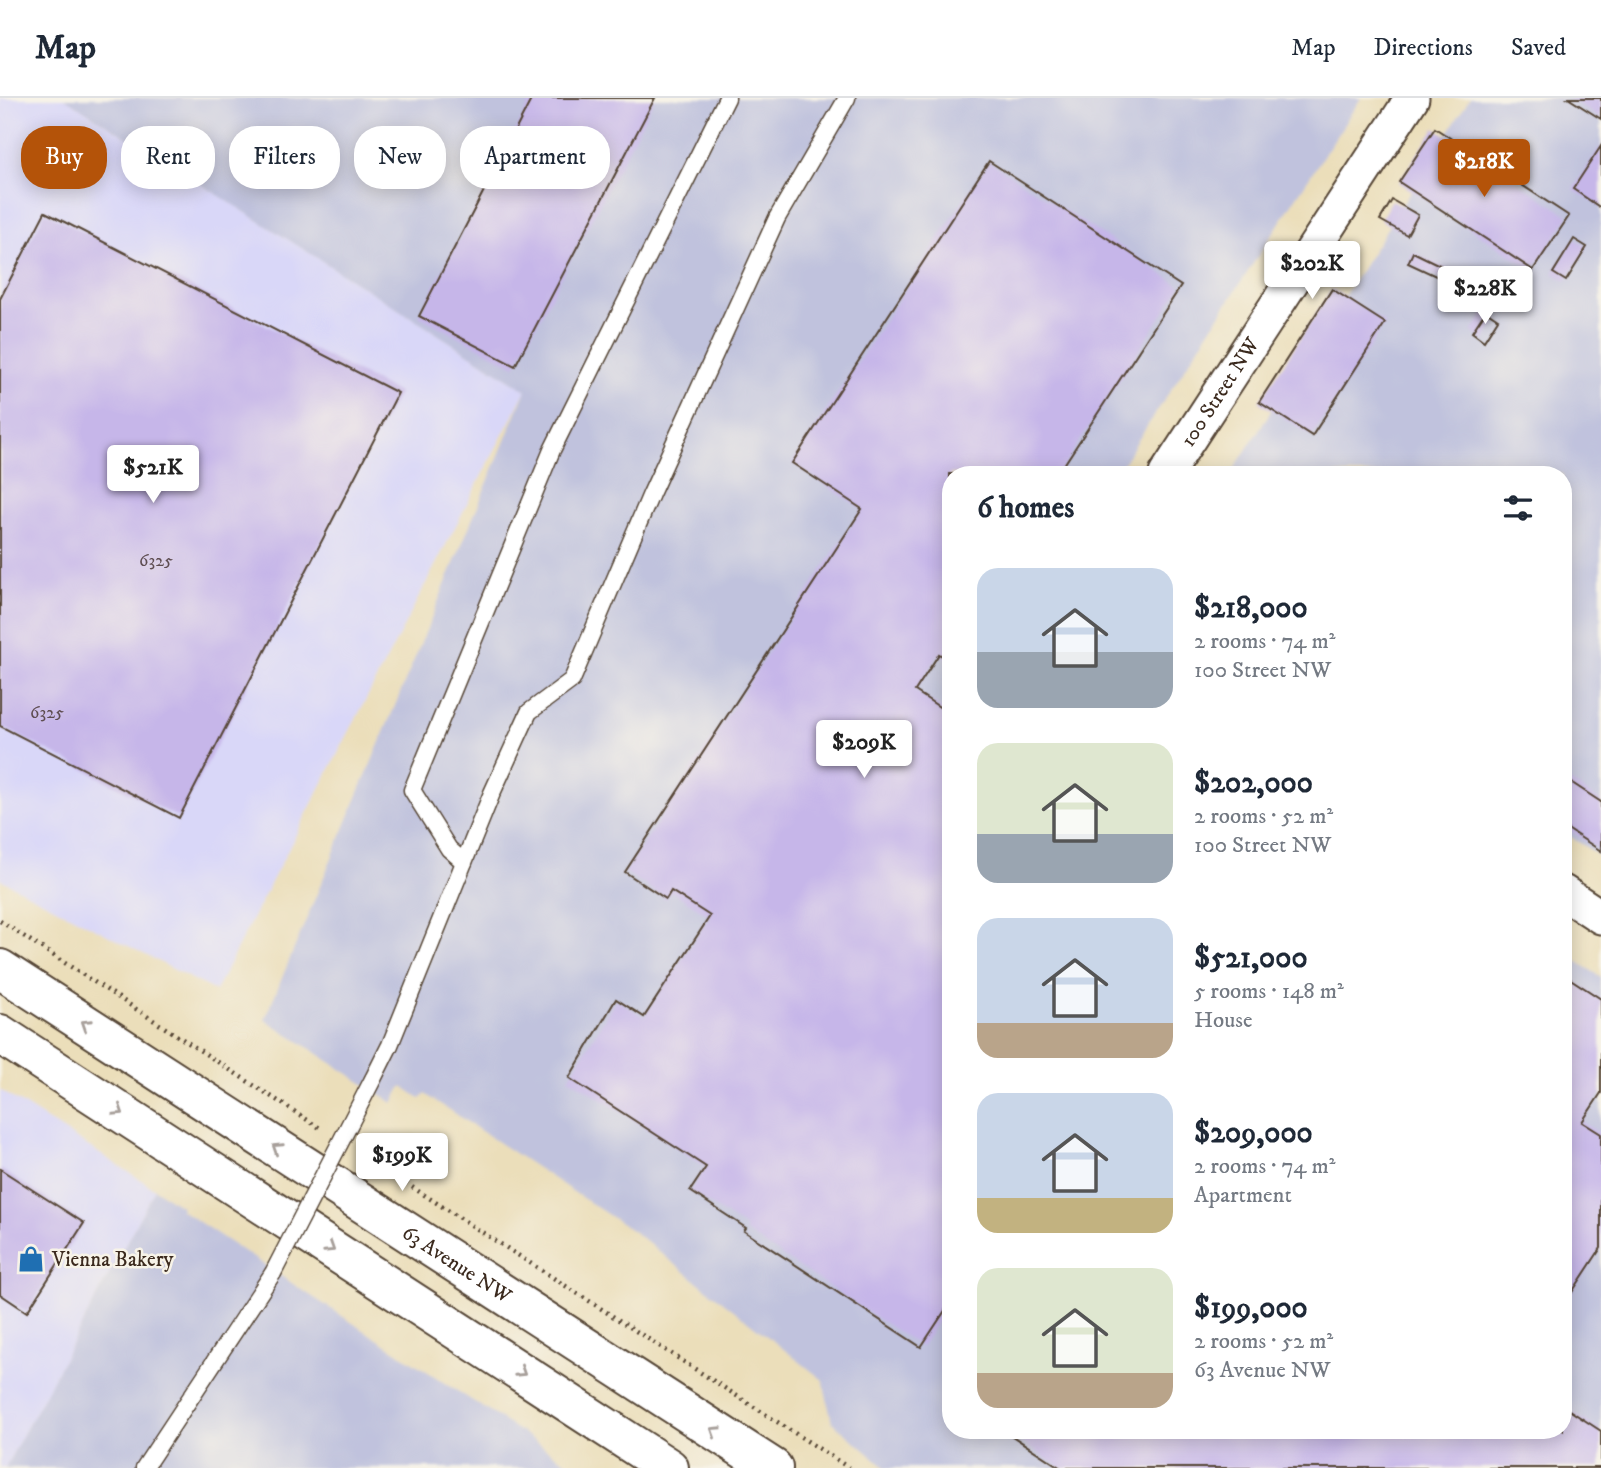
<!DOCTYPE html>
<meta charset="utf-8">
<style>
body{margin:0;font-family:"IM FELL DW Pica",serif;background:#f6f6f7;color:#1f2937;height:100vh;display:flex;flex-direction:column;font-size:26px;white-space:nowrap}
*{box-sizing:border-box;margin:0}
p{font-size:23px;color:#747a83}
.icon{flex:none;width:38px;height:38px;fill:none;stroke:currentColor;stroke-width:2;stroke-linecap:round;stroke-linejoin:round}
.map{position:relative;flex:1;overflow:hidden}
.details{position:absolute;left:942px;top:368px;width:630px;height:973px;display:flex;flex-direction:column;background:#fff;border-radius:28px;box-shadow:0 4px 18px #0003}
.details>*{flex:none}
.banner{position:absolute;left:21px;top:28px;width:665px;height:63px;display:flex;gap:14px}
.price{position:absolute;translate:-50% -60px;padding:0 16px;border-radius:7px;background:#fff;color:#222;font-size:23px;line-height:46px;filter:drop-shadow(0 2px 4px #0008)}
.price::after{content:'';position:absolute;left:50%;top:42px;width:21px;height:16px;margin-left:-10px;background:inherit;clip-path:polygon(0 0,100% 0,50% 100%)}
.price.selected{background:#b45309;color:#fff}
ul{padding:0;list-style:none}
li{display:flex;align-items:center;gap:21px;height:175px;padding:0 35px}
li span{display:grid;place-items:center;flex:none;width:196px;height:140px;border-radius:21px;color:#555}
li>.icon{margin-inline-start:auto}
span .icon{width:84px;height:84px;fill:#fffc;stroke-width:1}
li b{font-size:30px}
h2{display:flex;justify-content:space-between;align-items:center;height:84px;padding:0 35px;font-size:30px}
.tag{padding:0 24px;border-radius:28px;background:#fff;box-shadow:0 4px 18px #0003;font-size:24px;line-height:63px}
.tag.selected{background:#b45309;color:#fff}
header{display:flex;align-items:center;gap:42px;box-sizing:border-box;height:98px;padding:0 35px;background:#fff;border-bottom:2px solid #e0e1e3}
header strong{font-size:33px}
nav{display:flex;gap:38px;margin-inline-start:auto;font-size:24px}
.map>svg:first-child{display:block}
</style>
<header>
<strong>Map</strong>
<nav><a>Map</a><a>Directions</a><a>Saved</a></nav>
</header>
<div class="map">
<svg width="1601" height="1370" viewBox="0 0 1601 1370">
<rect width="100%" height="100%" fill="#f7f3e8"/>
<filter id="ink" filterUnits="userSpaceOnUse"><feTurbulence type="fractalNoise" baseFrequency=".0143" numOctaves="2"/><feDisplacementMap in="SourceGraphic" scale="14" xChannelSelector="R" yChannelSelector="G"/><feConvolveMatrix kernelMatrix="1 2 1 2 8 2 1 2 1" color-interpolation-filters="sRGB"/></filter>
<filter id="wash" filterUnits="userSpaceOnUse"><feTurbulence type="fractalNoise" baseFrequency=".00686" numOctaves="4" result="noise"/><feDisplacementMap in="SourceGraphic" scale="28" xChannelSelector="R" yChannelSelector="G"/><feGaussianBlur stdDeviation="1.57" result="paint"/><feColorMatrix in="noise" values="0 0 0 0 0 0 0 0 0 0 0 0 0 0 0 0 0 1.4 0 .05"/><feComposite in="paint" operator="in"/></filter>
<g filter="url(#wash)">
<rect width="100%" height="100%" fill="#ebdeba"/>
<g fill="#d9d7f8">
<path d="M 0,0 L 65,0 L 526,292 L 215,893 L 0,781 Z"/>
<path d="M 0,992 L 155,1091 L 5,1370 L 0,1370 Z"/>
</g>
<g fill="#c0c2dd">
<path d="M 65,0 L 1361,0 L 1116,376 L 950,376 L 950,1332 L 1563,1332 L 1563,854 L 1601,879 L 1601,1370 L 886,1370 L 832,1324 L 823,1282 L 634,1134 L 425,996 L 421,1001 L 402,988 L 393,1005 L 265,921 L 526,292 Z"/>
<path d="M 1470,0 L 1601,0 L 1601,759 L 1563,734 L 1563,376 L 1231,376 Z"/>
<path d="M 155,1091 L 182,1109 L 181,1112 L 305,1194 L 576,1370 L 5,1370 Z"/>
</g>
<g id="blocks">
<g fill="#c6b6e9">
<path d="M 532,0 L 655,0 L 515,268 L 419,218 Z"/>
<path d="M 1568,0 L 1601,0 L 1601,21 Z"/>
<path d="M 1435,30 L 1569,118 L 1533,172 L 1399,84 Z"/>
<path d="M 1601,48 L 1601,110 L 1573,91 Z"/>
<path d="M 989,63 L 1181,188 L 1058,376 L 950,376 L 950,563 L 939,556 L 915,593 L 950,616 L 950,1205 L 921,1249 L 744,1133 L 746,1130 L 690,1093 L 706,1069 L 569,980 L 616,901 L 644,919 L 710,818 L 671,793 L 666,801 L 625,774 L 862,411 L 792,365 Z"/>
<path d="M 1392,102 L 1418,117 L 1407,137 L 1380,122 Z"/>
<path d="M 45,114 L 398,295 L 179,720 L 0,628 L 0,201 Z"/>
<path d="M 1574,141 L 1587,149 L 1566,183 L 1553,175 Z"/>
<path d="M 1413,154 L 1460,177 L 1455,187 L 1408,165 Z"/>
<path d="M 1332,191 L 1385,225 L 1312,338 L 1259,304 Z"/>
<path d="M 1486,213 L 1498,221 L 1484,243 L 1472,234 Z"/>
<path d="M 1563,679 L 1601,704 L 1601,753 L 1563,728 Z"/>
<path d="M 1563,876 L 1601,901 L 1601,995 L 1582,1024 L 1601,1036 L 1601,1150 L 1563,1208 Z"/>
<path d="M 0,1071 L 84,1125 L 27,1214 L 0,1196 Z"/>
<path d="M 1563,1308 L 1601,1333 L 1601,1370 L 1061,1370 L 1003,1332 L 1563,1332 Z"/>
</g>
</g>
</g>
<g filter="url(#ink)">
<use href="#blocks" fill-opacity="0" stroke="#554535" stroke-width="2"/>
<g fill="none" stroke-linecap="round" stroke-linejoin="round">
<g stroke="#554535" stroke-width="19">
<g id="service">
<path d="M 464,764 L 449,751 L 412,692 L 552,352 L 727,0"/>
<path d="M 373,981 L 390,947 L 492,695 L 529,614 L 572,582 L 651,396 L 777,120 L 847,0"/>
<path d="M 144,1370 L 273,1175"/>
</g>
</g>
<g stroke="#554535" stroke-width="37">
<g id="minor">
<path id="s1" d="M 1166,376 L 1412,0"/>
<path d="M 1563,794 L 1601,819"/>
</g>
</g>
<g stroke="#554535" stroke-width="42">
<g id="secondary">
<path id="s2" d="M 0,871 L 773,1370"/>
<path d="M 0,936 L 669,1370"/>
</g>
</g>
<g stroke="#554535" stroke-width="4.5" stroke-dasharray="2 5" stroke-linecap="butt">
<path d="M 0,823 L 323,1032"/>
<path d="M 359,1055 L 849,1370"/>
</g>
<use href="#service" stroke="#fff" stroke-width="16"/>
<use href="#minor" stroke="#fff" stroke-width="33"/>
<use href="#secondary" stroke="#fff" stroke-width="38"/>
<g stroke="#554535" stroke-width="19" stroke-linecap="butt">
<path id="service-bridge" d="M 273,1175 L 373,981"/>
</g>
<use href="#service-bridge" stroke="#fff" stroke-width="16"/>
</g>
<defs><path id="oneway-chevron" d="M-2-3.5L2.5 0L-2 3.5" fill="none" stroke-width="1.6" stroke-linecap="round" stroke-linejoin="round" transform="scale(1.75)"/></defs>
<g stroke="#a79f9a">
<use href="#oneway-chevron" transform="translate(86 926) rotate(-147)"/>
<use href="#oneway-chevron" transform="translate(119 1013) rotate(33)"/>
<use href="#oneway-chevron" transform="translate(277 1050) rotate(-147)"/>
<use href="#oneway-chevron" transform="translate(330 1150) rotate(33)"/>
<use href="#oneway-chevron" transform="translate(521 1274) rotate(33)"/>
<use href="#oneway-chevron" transform="translate(715 1333) rotate(-147)"/>
</g>
</g>
<defs>
<g id="shop-bare" transform="scale(2.1)"><path d="M-5-2.5h2.3a2.7 3.5 0 0 1 5.4 0H5L5.5 6h-11ZM-1.5-2.5h3a1.5 2.3 0 0 0-3 0Z" fill="#1f6fb2" stroke="#f7f3e8" stroke-width="2.5" paint-order="stroke"/></g>
</defs>
<g fill-rule="evenodd">
<use href="#shop-bare" x="31" y="1161"/>
</g>
<g text-anchor="middle" stroke-width="5" stroke-linejoin="round" paint-order="stroke">
<g font-size="18" fill="#5e4d51">
<text x="156" y="468">6325</text>
<text x="47" y="620">6325</text>
</g>
<g font-size="21" fill="#3b2a1e" stroke="#f7f3e8">
<text dy="7" stroke="none"><textPath href="#s1" startOffset="98">100 Street NW</textPath></text>
<text dy="7" stroke="none"><textPath href="#s2" startOffset="544">63 Avenue NW</textPath></text>
</g>
<g font-size="21" fill="#3b2a1e" stroke="#f7f3e8" text-anchor="start">
<text x="52" y="1168">Vienna Bakery</text>
</g>
</g>
</svg>
<b class="price selected" style="left:1484px;top:101px">$218K</b>
<b class="price" style="left:1312px;top:203px">$202K</b>
<b class="price" style="left:1485px;top:228px">$228K</b>
<b class="price" style="left:153px;top:407px">$521K</b>
<b class="price" style="left:864px;top:682px">$209K</b>
<b class="price" style="left:402px;top:1095px">$199K</b>
<div class="banner">
<a class="tag selected">Buy</a>
<a class="tag">Rent</a>
<a class="tag">Filters</a>
<a class="tag">New</a>
<a class="tag">Apartment</a>
</div>
<section class="details">
<h2>6 homes<svg class="icon" aria-label="filters" viewBox="0 0 24 24"><path d="M4 7h16M4 17h16"/><circle cx="9" cy="7" r="2"/><circle cx="15" cy="17" r="2"/></svg></h2>
<ul>
<li><span style="background:linear-gradient(#c9d6e8 60%,#9aa5b1 0)"><svg class="icon" aria-label="home" viewBox="0 0 24 24"><path d="M3 11l9-7 9 7M6 9v11h12V9"/></svg></span><div><b>$218,000</b><p>2 rooms · 74 m²</p><p>100 Street NW</p></div></li>
<li><span style="background:linear-gradient(#dfe7d0 65%,#9aa5b1 0)"><svg class="icon" aria-label="home" viewBox="0 0 24 24"><path d="M3 11l9-7 9 7M6 9v11h12V9"/></svg></span><div><b>$202,000</b><p>2 rooms · 52 m²</p><p>100 Street NW</p></div></li>
<li><span style="background:linear-gradient(#c9d6e8 75%,#b9a48a 0)"><svg class="icon" aria-label="home" viewBox="0 0 24 24"><path d="M3 11l9-7 9 7M6 9v11h12V9"/></svg></span><div><b>$521,000</b><p>5 rooms · 148 m²</p><p>House</p></div></li>
<li><span style="background:linear-gradient(#c9d6e8 75%,#c2b280 0)"><svg class="icon" aria-label="home" viewBox="0 0 24 24"><path d="M3 11l9-7 9 7M6 9v11h12V9"/></svg></span><div><b>$209,000</b><p>2 rooms · 74 m²</p><p>Apartment</p></div></li>
<li><span style="background:linear-gradient(#dfe7d0 75%,#b9a48a 0)"><svg class="icon" aria-label="home" viewBox="0 0 24 24"><path d="M3 11l9-7 9 7M6 9v11h12V9"/></svg></span><div><b>$199,000</b><p>2 rooms · 52 m²</p><p>63 Avenue NW</p></div></li>
</ul>
</section>
</div>
